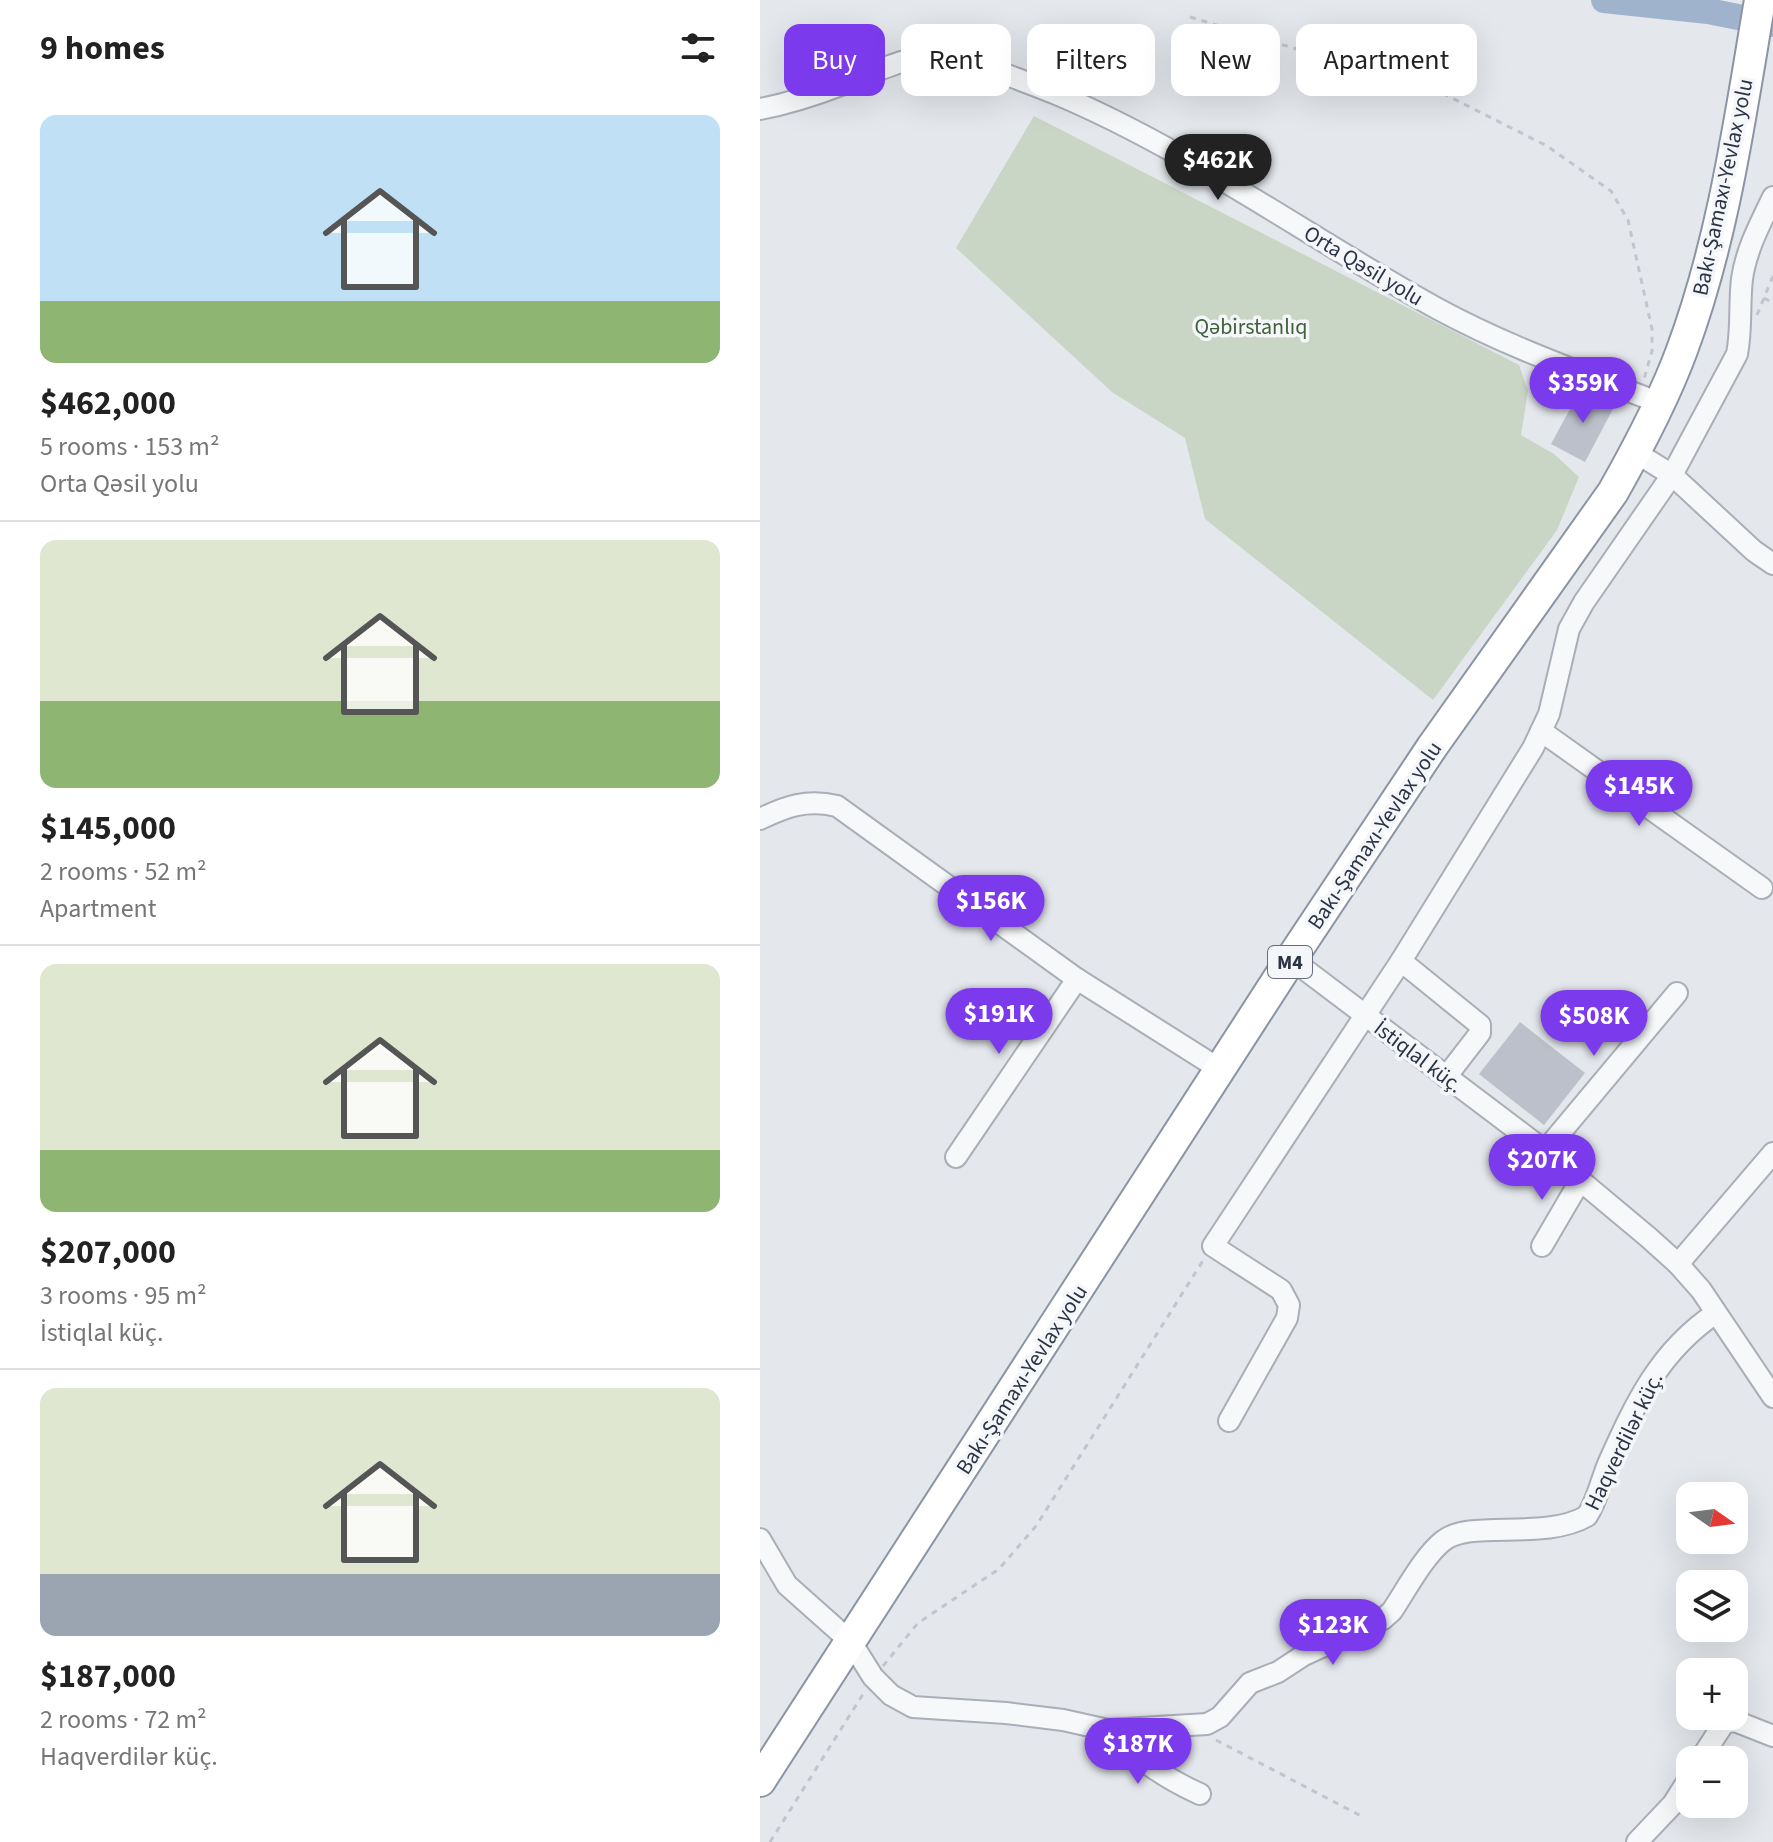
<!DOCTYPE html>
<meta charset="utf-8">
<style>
body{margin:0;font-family:"Source Sans 3",sans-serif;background:#f2f2f2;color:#222;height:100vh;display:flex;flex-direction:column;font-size:30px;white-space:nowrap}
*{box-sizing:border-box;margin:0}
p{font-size:26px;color:#767676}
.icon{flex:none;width:44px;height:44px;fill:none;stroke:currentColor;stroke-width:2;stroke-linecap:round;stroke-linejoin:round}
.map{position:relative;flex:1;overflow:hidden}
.panel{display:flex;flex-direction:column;background:#fff;width:760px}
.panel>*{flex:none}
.hud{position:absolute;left:24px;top:24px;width:760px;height:72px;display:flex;gap:16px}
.needle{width:52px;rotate:104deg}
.fabs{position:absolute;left:916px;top:1482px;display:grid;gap:16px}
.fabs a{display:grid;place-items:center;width:72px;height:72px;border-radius:16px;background:#fff;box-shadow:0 8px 32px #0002;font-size:40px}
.price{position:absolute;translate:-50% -68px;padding:0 18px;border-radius:28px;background:#7c3aed;color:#fff;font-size:26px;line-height:52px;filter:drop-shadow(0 2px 4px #0008)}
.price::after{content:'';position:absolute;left:50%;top:48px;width:24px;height:18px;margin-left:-12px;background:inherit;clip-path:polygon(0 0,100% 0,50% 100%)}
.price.selected{background:#222;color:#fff}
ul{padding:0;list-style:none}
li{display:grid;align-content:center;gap:16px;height:424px;padding:0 40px}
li+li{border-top:2px solid #e0e0e0}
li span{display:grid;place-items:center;height:248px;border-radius:16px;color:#555}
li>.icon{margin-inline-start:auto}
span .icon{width:144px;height:144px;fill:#fffc;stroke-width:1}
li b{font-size:34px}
h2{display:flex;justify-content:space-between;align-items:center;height:96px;padding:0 40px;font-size:34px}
.chip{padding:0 28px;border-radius:16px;background:#fff;box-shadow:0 8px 32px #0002;font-size:28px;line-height:72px}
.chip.selected{background:#7c3aed;color:#fff}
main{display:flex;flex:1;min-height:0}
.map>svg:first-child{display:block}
</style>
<main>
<section class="panel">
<h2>9 homes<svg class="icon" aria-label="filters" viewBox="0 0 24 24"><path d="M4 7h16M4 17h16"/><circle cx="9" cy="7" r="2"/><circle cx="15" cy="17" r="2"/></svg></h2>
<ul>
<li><span style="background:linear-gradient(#bfe0f5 75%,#8fb573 0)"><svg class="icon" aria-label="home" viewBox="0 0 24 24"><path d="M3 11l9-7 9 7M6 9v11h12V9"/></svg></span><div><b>$462,000</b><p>5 rooms · 153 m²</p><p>Orta Qəsil yolu</p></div></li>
<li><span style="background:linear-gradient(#dfe7d0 65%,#8fb573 0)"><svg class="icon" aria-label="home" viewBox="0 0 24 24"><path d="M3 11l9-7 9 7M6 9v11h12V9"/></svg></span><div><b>$145,000</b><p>2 rooms · 52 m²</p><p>Apartment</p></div></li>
<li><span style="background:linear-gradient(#dfe7d0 75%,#8fb573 0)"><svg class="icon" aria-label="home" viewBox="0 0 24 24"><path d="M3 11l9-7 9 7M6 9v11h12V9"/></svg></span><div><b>$207,000</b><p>3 rooms · 95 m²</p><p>İstiqlal küç.</p></div></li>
<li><span style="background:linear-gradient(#dfe7d0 75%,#9aa5b1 0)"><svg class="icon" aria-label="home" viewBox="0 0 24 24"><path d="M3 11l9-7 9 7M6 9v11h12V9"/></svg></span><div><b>$187,000</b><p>2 rooms · 72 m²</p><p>Haqverdilər küç.</p></div></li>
</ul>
</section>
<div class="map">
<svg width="1013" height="1842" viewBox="0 0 1013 1842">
<rect width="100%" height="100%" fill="#e4e7ec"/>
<path fill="#c9d6c5" d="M 274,116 L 759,365 L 768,391 L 761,435 L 794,454 L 819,477 L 797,530 L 673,700 L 445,519 L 425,438 L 352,392 L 196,248 Z"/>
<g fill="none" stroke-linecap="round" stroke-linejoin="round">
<path stroke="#9fb4cc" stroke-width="26" d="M 844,0 L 948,11 L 1013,24"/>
</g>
<g fill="#bbc0ca">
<path d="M 822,387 L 855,405 L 825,462 L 791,444 Z"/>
<path d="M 760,1022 L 825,1073 L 784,1125 L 719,1074 Z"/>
</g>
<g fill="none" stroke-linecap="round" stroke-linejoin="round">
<g stroke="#a9aeb7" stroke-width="24">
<g id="minor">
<path d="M 0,109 C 27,104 55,95 81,85 C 114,73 149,53 185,57 C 217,62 263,81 294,93 C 430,150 549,238 678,309 C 748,347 825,374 900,403"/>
<path d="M 875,452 L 912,475 L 994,551 L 1013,564"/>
<path d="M 781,731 L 1002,888"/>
<path d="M 0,819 C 27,806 47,799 77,806 L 317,979 L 461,1070"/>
<path d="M 531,959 L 785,1151 L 888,1237 L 918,1264 L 941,1290 L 1013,1397"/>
<path d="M 641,961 L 720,1025 L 720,1033 L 686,1077"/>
<path d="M 785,1151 L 917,993"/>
<path d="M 196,1157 L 317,979"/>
<path d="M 782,1246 L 820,1181"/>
<path d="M 918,1264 L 1013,1153"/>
<path d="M 469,1421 L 527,1318 L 529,1305 L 521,1290 L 453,1246 L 641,961 L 773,748 L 789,714 L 809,629 L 824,602 L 912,475 L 977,354 C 982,329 979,304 982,279 C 986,250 1000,224 1013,197"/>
<path d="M 0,1539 L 27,1585 L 91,1642 L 113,1677 L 131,1695 L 153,1707 L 246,1713 L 303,1720 L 348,1730 L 447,1724 L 460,1717 L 490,1683 L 518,1672 L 544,1655 L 623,1619 L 632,1611 C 646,1590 664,1556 683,1541 C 710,1519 784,1541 827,1516 C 837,1501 841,1481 848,1464 C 875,1404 899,1351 956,1313"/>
<path d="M 348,1730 C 379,1759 402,1777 440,1794"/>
<path d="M 940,1760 L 964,1723 L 975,1721 L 1013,1736"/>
<path d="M 877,1842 L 913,1804 L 930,1777"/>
</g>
</g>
<g stroke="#8b94a3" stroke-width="34">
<path id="highway" d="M 0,1781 L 531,959 L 672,747 L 853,492 C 879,446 904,399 922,350 C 964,237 980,117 1000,0"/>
</g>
<g stroke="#c2c5cb" stroke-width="3" stroke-dasharray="6 6" stroke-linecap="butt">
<path d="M 430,17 L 680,92 L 787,146 L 851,191 L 868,220 L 892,329 L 892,351 L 884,379"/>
<path d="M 1004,298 L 1013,303"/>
<path d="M 997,315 L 1013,276"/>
<path d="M 123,1666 L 158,1623 L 239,1569 L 276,1526 L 444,1259"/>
<path d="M 456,1740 L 603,1817"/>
<path d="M 10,1842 L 105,1691"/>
</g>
<use href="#minor" stroke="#f7f8fa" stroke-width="20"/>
<use href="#highway" stroke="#fff" stroke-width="30"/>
</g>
<g text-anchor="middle" stroke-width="7" stroke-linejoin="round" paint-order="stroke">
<rect fill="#f4f6f9" stroke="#676e7b" stroke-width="2" x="508" y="946" width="44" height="32" rx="6"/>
<g font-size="20" font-weight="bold" fill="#2b3445">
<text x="530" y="969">M4</text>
</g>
<g font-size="22" fill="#2b3445" stroke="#f4f6f9">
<text transform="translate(962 187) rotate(-78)" y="8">Bakı-Şamaxı-Yevlax yolu</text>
<text transform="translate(604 265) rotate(31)" y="8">Orta Qəsil yolu</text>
<text transform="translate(614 835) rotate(-56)" y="8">Bakı-Şamaxı-Yevlax yolu</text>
<text transform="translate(659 1056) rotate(37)" y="8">İstiqlal küç.</text>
<text transform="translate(261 1379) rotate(-57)" y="8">Bakı-Şamaxı-Yevlax yolu</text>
<text transform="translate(863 1441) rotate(-64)" y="8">Haqverdilər küç.</text>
</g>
<g font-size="22" fill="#3f6138" stroke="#f4f6f9">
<text x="491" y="334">Qəbirstanlıq</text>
</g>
</g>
</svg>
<div class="fabs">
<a><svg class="needle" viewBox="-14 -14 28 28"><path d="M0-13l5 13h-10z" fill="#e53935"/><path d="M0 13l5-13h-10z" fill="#767676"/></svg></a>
<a><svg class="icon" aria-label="layers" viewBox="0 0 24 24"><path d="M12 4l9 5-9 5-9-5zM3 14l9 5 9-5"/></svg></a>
<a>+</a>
<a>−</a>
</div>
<b class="price selected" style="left:458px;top:202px">$462K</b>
<b class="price" style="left:823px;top:425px">$359K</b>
<b class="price" style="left:879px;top:828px">$145K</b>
<b class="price" style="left:231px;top:943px">$156K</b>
<b class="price" style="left:239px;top:1056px">$191K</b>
<b class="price" style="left:834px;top:1058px">$508K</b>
<b class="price" style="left:782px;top:1202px">$207K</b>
<b class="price" style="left:573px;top:1667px">$123K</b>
<b class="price" style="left:378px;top:1786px">$187K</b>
<div class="hud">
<a class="chip selected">Buy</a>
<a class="chip">Rent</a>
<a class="chip">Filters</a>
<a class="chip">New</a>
<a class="chip">Apartment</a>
</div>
</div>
</main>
